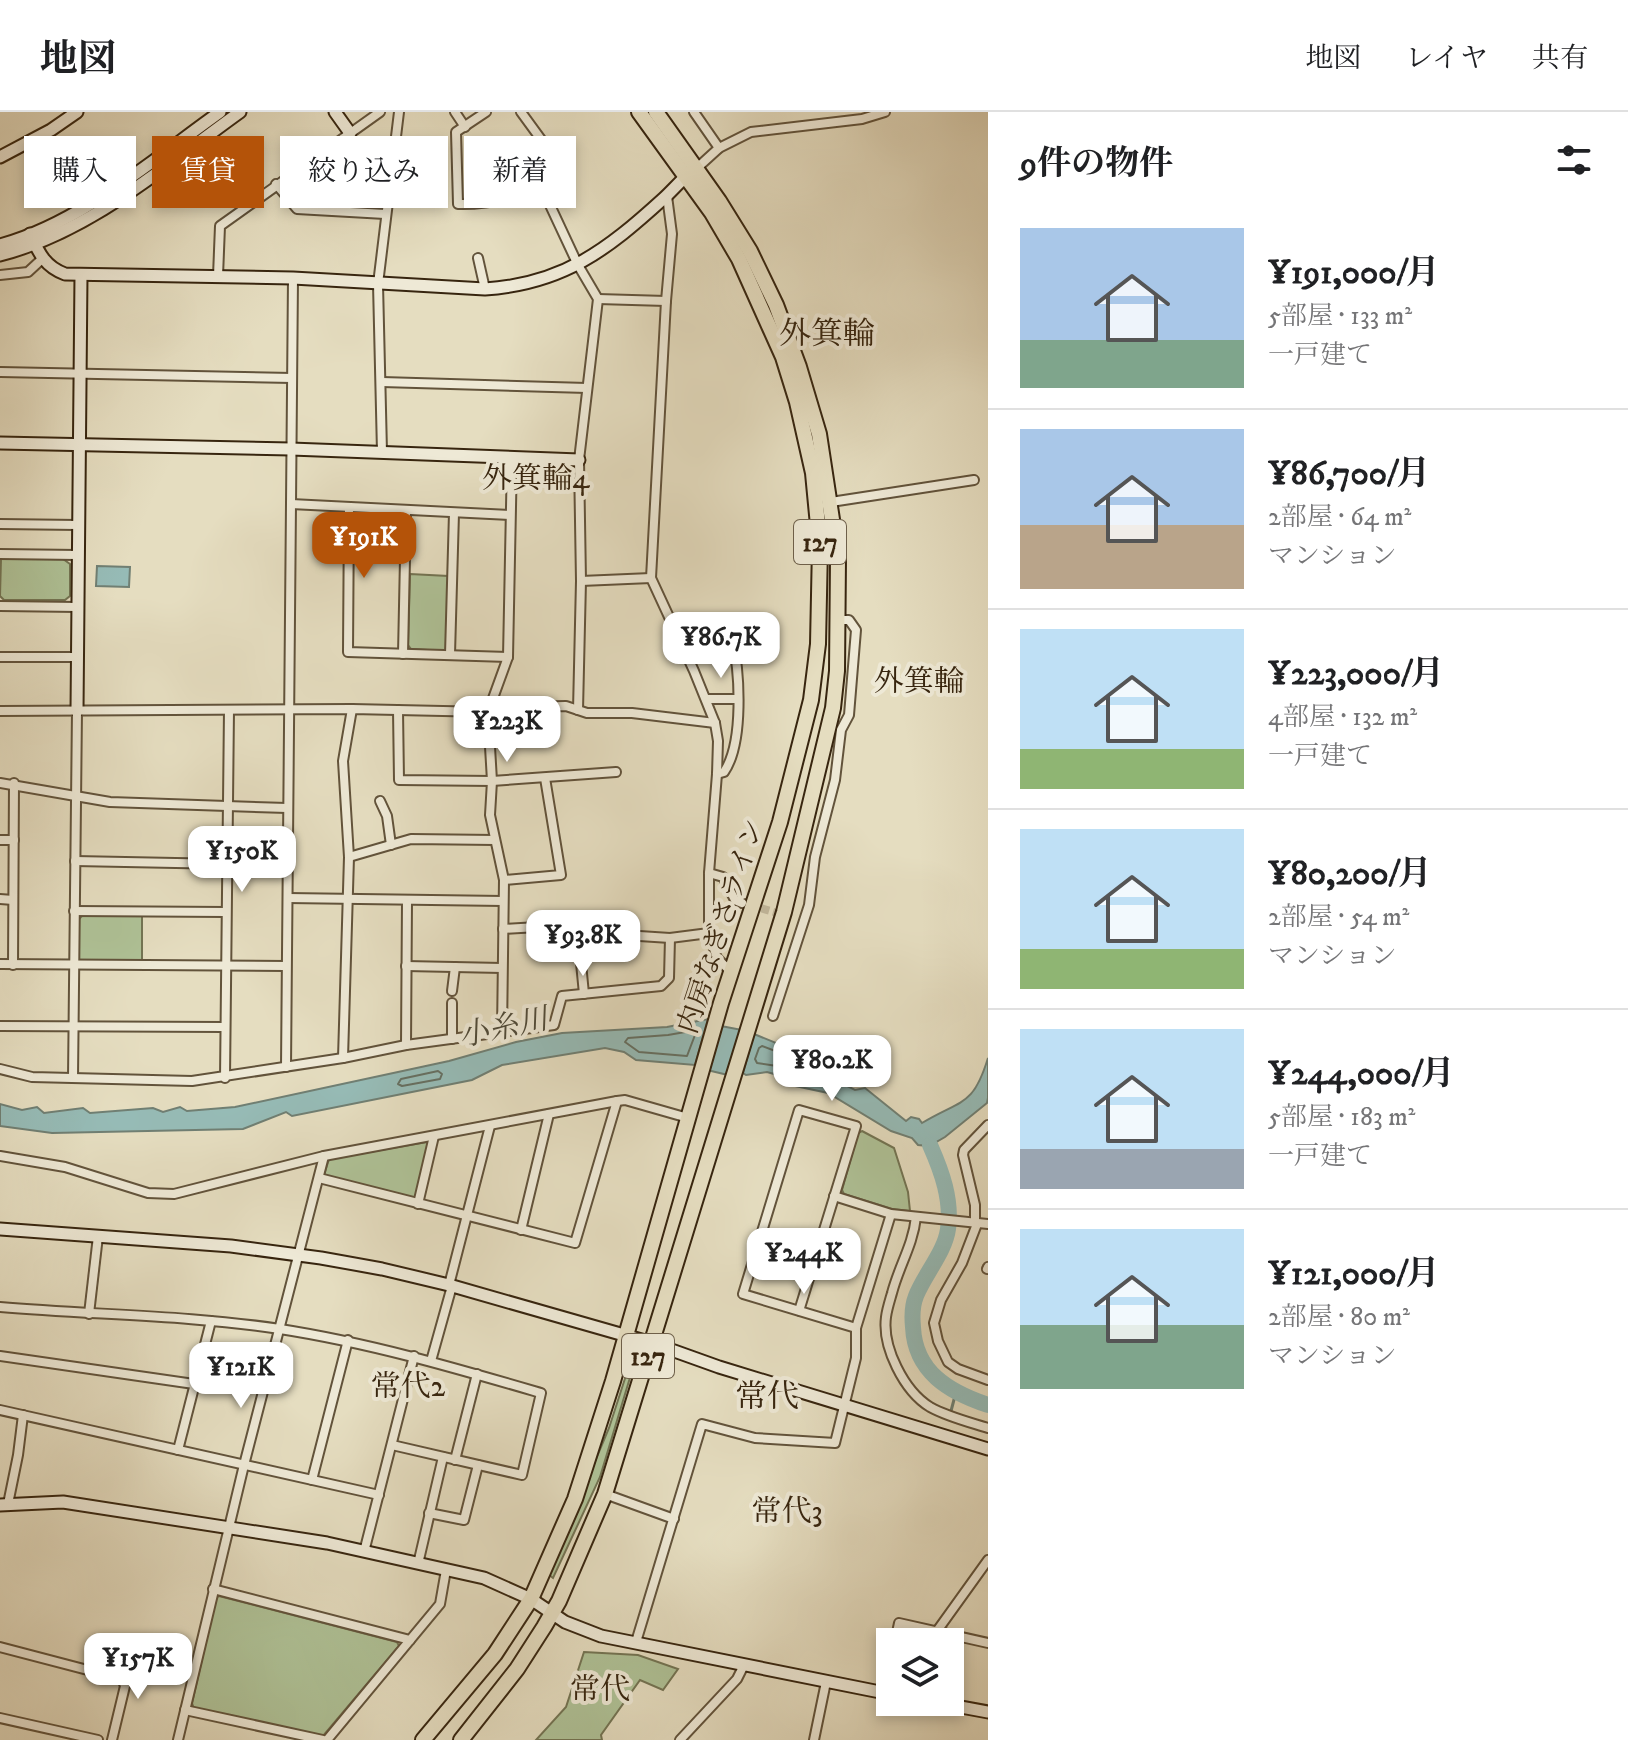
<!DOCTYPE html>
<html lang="ja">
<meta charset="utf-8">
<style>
body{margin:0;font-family:"IM FELL DW Pica","Noto Serif JP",serif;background:#f6f6f6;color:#202124;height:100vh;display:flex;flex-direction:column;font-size:30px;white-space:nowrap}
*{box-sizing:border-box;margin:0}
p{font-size:26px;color:#757577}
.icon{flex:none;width:44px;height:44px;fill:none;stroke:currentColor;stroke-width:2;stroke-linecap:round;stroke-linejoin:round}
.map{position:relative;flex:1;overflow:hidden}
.panel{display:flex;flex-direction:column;background:#fff;width:640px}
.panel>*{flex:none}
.top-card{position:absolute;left:24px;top:24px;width:760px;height:72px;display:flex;gap:16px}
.controls{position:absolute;left:876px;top:1516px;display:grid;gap:16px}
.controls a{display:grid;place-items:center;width:88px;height:88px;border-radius:0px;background:#fff;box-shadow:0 4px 12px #0003;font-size:40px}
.price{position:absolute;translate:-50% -68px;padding:0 18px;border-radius:16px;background:#fff;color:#222;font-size:26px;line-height:52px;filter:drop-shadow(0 2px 4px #0008)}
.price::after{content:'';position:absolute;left:50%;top:48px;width:24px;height:18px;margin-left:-12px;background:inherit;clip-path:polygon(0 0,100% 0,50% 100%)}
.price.current{background:#b45309;color:#fff}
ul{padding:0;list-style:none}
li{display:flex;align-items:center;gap:24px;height:200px;padding:0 32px}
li+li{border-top:2px solid #e0e0e0}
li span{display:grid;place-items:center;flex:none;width:224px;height:160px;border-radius:0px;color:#555}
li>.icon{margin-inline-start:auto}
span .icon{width:96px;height:96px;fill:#fffc;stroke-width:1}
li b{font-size:34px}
h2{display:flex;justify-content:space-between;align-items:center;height:96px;padding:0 32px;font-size:34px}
.chip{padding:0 28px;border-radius:0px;background:#fff;box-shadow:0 4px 12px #0003;font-size:28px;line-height:72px}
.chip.current{background:#b45309;color:#fff}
header{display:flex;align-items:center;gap:48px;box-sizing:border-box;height:112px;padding:0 40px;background:#fff;border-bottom:2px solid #e0e0e0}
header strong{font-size:38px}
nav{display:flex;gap:44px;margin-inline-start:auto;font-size:28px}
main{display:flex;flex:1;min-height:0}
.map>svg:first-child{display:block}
</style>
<header>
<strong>地図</strong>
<nav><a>地図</a><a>レイヤ</a><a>共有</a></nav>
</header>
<main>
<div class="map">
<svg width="988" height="1628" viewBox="0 0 988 1628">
<rect width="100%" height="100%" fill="#e5ddc0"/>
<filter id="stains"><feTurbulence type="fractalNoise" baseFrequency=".0025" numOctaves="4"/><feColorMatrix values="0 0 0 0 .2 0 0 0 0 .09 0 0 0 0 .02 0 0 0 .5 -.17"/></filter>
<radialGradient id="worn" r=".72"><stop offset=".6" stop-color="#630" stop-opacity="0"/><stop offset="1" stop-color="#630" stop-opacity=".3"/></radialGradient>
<g fill="#afc297" stroke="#737453" stroke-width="2">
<path d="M 1,447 L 63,447 L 70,452 L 70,484 L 65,488 L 4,488 L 0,484 Z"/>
<path d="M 410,462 L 448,464 L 448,535 L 444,539 L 411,537 L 408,533 Z"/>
<path d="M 82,804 L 142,804 L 142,850 L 78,850 L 78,808 Z"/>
<path d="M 862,1019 L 894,1036 L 908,1080 L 910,1099 L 892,1097 L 844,1082 L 842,1078 L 858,1021 Z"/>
<path d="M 427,1030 L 429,1032 L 416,1085 L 412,1087 L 326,1065 L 324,1063 L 329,1047 Z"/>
<path d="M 630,1251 L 633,1252 L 632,1259 L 600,1365 L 553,1466 L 548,1462 L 609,1316 Z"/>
<path d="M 219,1484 L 397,1530 L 399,1534 L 323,1624 L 194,1597 L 192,1591 L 216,1486 Z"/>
<path d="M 584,1540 L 638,1543 L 678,1557 L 663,1578 L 640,1568 L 601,1623 L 602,1628 L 536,1628 L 566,1595 Z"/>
</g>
<g fill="#96bbb6" stroke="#707f73" stroke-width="2">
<path d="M 97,454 L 130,455 L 129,475 L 96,474 Z"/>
<path d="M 708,907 L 695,953 L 636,948 L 624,940 L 605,936 L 502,953 L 472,968 L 292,1004 L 286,1000 L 243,1017 L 52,1021 L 0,1014 L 0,992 L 22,998 L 37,995 L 44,1001 L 83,996 L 90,1001 L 153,996 L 163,1000 L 180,995 L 187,999 L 235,995 L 449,949 L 516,930 L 562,921 L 667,915 Z"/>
<path d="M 721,914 L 742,918 L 728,963 L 707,958 Z"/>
<path d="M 754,922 L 793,938 L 798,937 L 821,954 L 829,951 L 832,958 L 847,964 L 847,974 L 855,978 L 865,976 L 906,1009 L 911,1005 L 919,1007 L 922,1011 C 962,987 973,995 988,946 L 988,986 L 987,991 L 945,1025 L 933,1032 L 939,1052 C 929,1050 927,1042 928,1034 L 918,1033 L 912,1026 L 891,1019 L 828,981 L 786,972 L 774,962 L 767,960 L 746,963 L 743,961 Z"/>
</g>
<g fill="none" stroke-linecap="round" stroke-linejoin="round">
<g stroke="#667062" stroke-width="2">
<path d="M 691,919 L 695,923 L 687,944 L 639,940 L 625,930 L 628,926 L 668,923 Z"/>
<path d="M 762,934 L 796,947 L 817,960 L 825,962 L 829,970 L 825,972 L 790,965 L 777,954 L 757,951 L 755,947 L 759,936 Z"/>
<path d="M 438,959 L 442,962 L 440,967 L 402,974 L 398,972 L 401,967 Z"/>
</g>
<path stroke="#707f73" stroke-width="3" d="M 951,1299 L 956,1280"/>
<path stroke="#96bbb6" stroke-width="16" d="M 930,1033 C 942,1060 952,1088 948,1117 C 945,1140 924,1163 916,1184 C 912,1194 912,1205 913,1215 C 915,1260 949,1280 988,1293"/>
<path stroke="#c2b89d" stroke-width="8" stroke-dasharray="8 4" stroke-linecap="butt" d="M 750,793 L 791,805"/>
<g stroke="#62533b" stroke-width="12">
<g id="street">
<path d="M 455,0 L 465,15"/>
<path d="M 486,0 L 456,20 L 458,92 C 495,93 535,82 567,63 L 521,0"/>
<path d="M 694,0 L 719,36"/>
<path d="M 697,56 L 719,36 L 751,20 L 862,7 L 885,0"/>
<path d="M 364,67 L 376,82 L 387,89"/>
<path d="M 276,72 L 297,97 L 385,102"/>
<path d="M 542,76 L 578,153 L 598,187 L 579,348 L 581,469 L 578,598"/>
<path d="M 667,84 L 672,122 L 666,189 L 651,466 L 694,559 L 715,611 L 718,629 L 717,662 L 709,761 L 709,821 L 717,846 L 731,860"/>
<path d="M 478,146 L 485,177"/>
<path d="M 0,163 L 28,160 L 42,147"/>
<path d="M 218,164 L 220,114 L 380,0"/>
<path d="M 598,187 L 666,189"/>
<path d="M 0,260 L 292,266"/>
<path d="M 382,270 L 587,276"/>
<path d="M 382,340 L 378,172 L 399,0"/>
<path d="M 831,390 L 974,368"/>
<path d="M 291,392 L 510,403"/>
<path d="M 349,395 L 348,540 L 508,545"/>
<path d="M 0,412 L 78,413"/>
<path d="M 0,442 L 78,443"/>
<path d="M 581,469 L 651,466"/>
<path d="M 0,494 L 78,495"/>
<path d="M 673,512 L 727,519 L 732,526 C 740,560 744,631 724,660 L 717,662"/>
<path d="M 403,542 L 406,398"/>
<path d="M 450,542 L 454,401"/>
<path d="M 0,545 L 77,545"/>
<path d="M 706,587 L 738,587"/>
<path d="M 398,598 L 399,668 L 492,669 L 616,660"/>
<path d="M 0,599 L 352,597 L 488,600 L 519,595 L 566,594 L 587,601 L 632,601 L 715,611"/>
<path d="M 0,671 L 110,690 L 287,696"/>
<path d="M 380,689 L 387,704 L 391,733"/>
<path d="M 0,728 L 14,728"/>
<path d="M 349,745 L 411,727 L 495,728"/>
<path d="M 75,749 L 226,752"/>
<path d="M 709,761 L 723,765 L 735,788 L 742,791"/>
<path d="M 504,768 L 561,763 L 545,666"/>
<path d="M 288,786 L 503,789"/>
<path d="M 0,787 L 13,788"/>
<path d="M 74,799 L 226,800"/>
<path d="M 503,817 L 538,815"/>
<path d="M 0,852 L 286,854"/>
<path d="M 13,853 L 14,671"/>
<path d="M 406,854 L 502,856"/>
<path d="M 452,879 L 455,855"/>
<path d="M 584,882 L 578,820 L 670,826 L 709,821"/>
<path d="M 773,904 L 809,793 L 815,745 L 835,668 L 841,618 L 849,603 L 856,518 L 849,508 L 837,508"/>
<path d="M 0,914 L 225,915"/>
<path d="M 502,920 L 504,768 L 490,703 L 492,669 L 488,600 L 508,545 L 512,345"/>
<path d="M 452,927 L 452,891"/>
<path d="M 406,933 L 407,789"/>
<path d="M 343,946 L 349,745 L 343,649 L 352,597"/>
<path d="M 286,955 L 293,166"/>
<path d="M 0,957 L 32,965 L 192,969 L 343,946 L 406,933 L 554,913 L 562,884 L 661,874 L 669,866 L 670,826"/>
<path d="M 73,966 L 77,598"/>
<path d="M 225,966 L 229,598"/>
<path d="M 0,1044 L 65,1055 L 148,1081 L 174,1082 L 324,1044 L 617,989 L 625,988 L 688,1006"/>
<path d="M 319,1066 L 575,1131 L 617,989"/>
<path d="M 834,1084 L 891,1102 L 988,1112"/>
<path d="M 418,1092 L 434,1024"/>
<path d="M 916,1105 C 913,1133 899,1154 892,1181 C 890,1188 887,1197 886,1205 C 882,1235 904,1279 930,1295 C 948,1305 969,1310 988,1316"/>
<path d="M 975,1111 L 975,1093 L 963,1043 L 964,1038 L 988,1013"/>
<path d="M 977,1112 L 962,1151 L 941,1188 L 934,1211 L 938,1229 L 948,1250 L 958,1257 L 988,1268"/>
<path d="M 521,1118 L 549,1002"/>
<path d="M 987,1157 L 988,1155"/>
<path d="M 449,1173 L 490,1014"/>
<path d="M 0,1195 C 93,1203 188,1203 280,1217 C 370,1231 455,1256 541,1281 L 522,1363 L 392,1333"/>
<path d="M 799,1199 L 856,1014 L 799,998 L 743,1182 L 856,1216"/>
<path d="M 89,1202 L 98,1124"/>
<path d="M 0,1244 L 194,1272"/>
<path d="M 431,1249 L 452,1174"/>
<path d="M 0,1298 L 379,1383"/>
<path d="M 178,1338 L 211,1209"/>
<path d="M 455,1348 L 477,1262"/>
<path d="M 312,1368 L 348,1228"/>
<path d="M 605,1382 L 674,1407"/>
<path d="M 8,1392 L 18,1343 L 23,1303"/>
<path d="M 429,1401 L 464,1408 L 478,1353"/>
<path d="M 364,1440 L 414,1244"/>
<path d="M 418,1452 L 443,1345"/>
<path d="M 213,1477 L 410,1528"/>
<path d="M 937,1519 L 988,1448"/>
<path d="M 636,1530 L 702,1312 L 755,1326 L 835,1331 L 856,1246 L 856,1216 L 891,1102"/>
<path d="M 895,1530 L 899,1511 L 988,1531"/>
<path d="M 0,1535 L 122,1567 L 125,1574 L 112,1628"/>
<path d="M 883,1581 L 890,1550"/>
<path d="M 185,1598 L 323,1628"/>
<path d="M 0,1606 L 98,1628"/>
<path d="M 178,1628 L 244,1353 L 324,1044"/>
<path d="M 327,1628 L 440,1492 L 446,1458"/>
<path d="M 680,1628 L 737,1567 L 744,1553"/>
<path d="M 814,1628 L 826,1570"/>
</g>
</g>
<g stroke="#37250f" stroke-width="15">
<g id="secondary">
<path d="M 335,0 L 350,21"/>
<path d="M 0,45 L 51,18 L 77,0"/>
<path d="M 30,122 C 39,141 45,155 65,162 L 293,166 L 485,177 C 563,172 607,138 663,87 C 672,79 680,69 690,61"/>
<path d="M 0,133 C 79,112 154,47 220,0"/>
<path d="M 0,143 C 90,120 166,53 240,0"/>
<path d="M 0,331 L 291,337 L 579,348"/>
<path d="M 77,598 L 81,163"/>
<path d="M 0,1117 L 231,1134 L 321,1146 L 382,1157 L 449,1173 L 652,1231 L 719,1255 L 988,1337"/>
<path d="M 0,1393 L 63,1390 L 327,1431 L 484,1466 L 531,1487 L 565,1510 L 601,1524 L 890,1582"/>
<path d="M 934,1590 L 988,1600"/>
</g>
</g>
<g stroke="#37250f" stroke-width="18">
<g id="highway">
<path d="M 423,1628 L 495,1542 L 531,1487 L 575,1387 L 613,1269 L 721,891 L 780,710 L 811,588 L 818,532 L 820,434 L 813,361 L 797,290 L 783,245 L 739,147 L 712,101 L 639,0"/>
<path d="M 461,1628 L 517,1557 L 544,1515 L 559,1489 L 605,1382 L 784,800 L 833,596 L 837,559 L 838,447 L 819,322 L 799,255 L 776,193 L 750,139 L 719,89 L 656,0"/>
</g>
</g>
<use href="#street" stroke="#eee9d6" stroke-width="8"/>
<use href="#secondary" stroke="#eee9d6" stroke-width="11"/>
<use href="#highway" stroke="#e5ddc0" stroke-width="14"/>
</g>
<g text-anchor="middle" stroke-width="8" stroke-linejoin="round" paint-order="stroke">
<g fill="#eee9d6" stroke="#6e604b" stroke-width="2">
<rect x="794" y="408" width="52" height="44" rx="6"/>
<rect x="622" y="1222" width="52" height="44" rx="6"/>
</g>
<g font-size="26" font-weight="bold" fill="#37250f">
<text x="820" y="439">127</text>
<text x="648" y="1253">127</text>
</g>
<g font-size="28" fill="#37250f" stroke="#eee9d6">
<text transform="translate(720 814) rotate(-72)" y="10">内房なぎさライン</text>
</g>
<g font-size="30" fill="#37250f" stroke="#eee9d6">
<text x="536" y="376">外箕輪4</text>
<text x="919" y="579">外箕輪</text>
<text x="408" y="1284">常代2</text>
<text x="787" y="1409">常代3</text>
<text x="600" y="1587">常代</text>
</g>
<g font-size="30" font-style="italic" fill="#4f4a39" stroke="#eee9d6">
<text transform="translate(503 915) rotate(-12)" y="10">小糸川</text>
</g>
<g font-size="32" fill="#37250f" stroke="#eee9d6">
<text x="827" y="232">外箕輪</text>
<text x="767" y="1295">常代</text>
</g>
</g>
<rect width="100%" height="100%" filter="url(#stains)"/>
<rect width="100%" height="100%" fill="url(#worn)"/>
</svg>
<div class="controls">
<a><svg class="icon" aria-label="layers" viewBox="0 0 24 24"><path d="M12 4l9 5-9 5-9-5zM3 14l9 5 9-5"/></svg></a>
</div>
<b class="price current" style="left:364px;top:468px">¥191K</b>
<b class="price" style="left:721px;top:568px">¥86.7K</b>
<b class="price" style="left:507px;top:652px">¥223K</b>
<b class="price" style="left:242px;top:782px">¥150K</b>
<b class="price" style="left:583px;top:866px">¥93.8K</b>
<b class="price" style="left:832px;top:991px">¥80.2K</b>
<b class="price" style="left:804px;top:1184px">¥244K</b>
<b class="price" style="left:241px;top:1298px">¥121K</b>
<b class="price" style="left:138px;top:1589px">¥157K</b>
<div class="top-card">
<a class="chip">購入</a>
<a class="chip current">賃貸</a>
<a class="chip">絞り込み</a>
<a class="chip">新着</a>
</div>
</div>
<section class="panel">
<h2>9件の物件<svg class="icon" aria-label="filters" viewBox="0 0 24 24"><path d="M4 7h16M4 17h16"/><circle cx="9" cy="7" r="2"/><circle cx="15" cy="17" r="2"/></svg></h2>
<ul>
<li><span style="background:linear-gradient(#a9c7e8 70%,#7fa58c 0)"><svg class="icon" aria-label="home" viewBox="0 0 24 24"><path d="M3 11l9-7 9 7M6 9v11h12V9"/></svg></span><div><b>¥191,000/月</b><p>5部屋 · 133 m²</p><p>一戸建て</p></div></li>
<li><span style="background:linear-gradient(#a9c7e8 60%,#b9a48a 0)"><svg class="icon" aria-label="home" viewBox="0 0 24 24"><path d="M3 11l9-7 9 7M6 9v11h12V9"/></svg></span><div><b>¥86,700/月</b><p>2部屋 · 64 m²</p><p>マンション</p></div></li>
<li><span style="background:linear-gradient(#bfe0f5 75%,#8fb573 0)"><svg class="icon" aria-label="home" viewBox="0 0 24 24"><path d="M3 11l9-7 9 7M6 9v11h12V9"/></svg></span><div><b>¥223,000/月</b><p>4部屋 · 132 m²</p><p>一戸建て</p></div></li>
<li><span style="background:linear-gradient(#bfe0f5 75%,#8fb573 0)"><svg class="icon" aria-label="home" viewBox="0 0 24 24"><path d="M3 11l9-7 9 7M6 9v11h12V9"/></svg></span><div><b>¥80,200/月</b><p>2部屋 · 54 m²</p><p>マンション</p></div></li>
<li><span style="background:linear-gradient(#bfe0f5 75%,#9aa5b1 0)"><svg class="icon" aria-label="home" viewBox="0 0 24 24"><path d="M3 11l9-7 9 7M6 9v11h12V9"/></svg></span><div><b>¥244,000/月</b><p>5部屋 · 183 m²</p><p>一戸建て</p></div></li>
<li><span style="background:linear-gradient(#bfe0f5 60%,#7fa58c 0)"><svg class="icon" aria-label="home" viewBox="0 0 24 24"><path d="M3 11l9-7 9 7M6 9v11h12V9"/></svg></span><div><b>¥121,000/月</b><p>2部屋 · 80 m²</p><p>マンション</p></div></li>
</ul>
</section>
</main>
